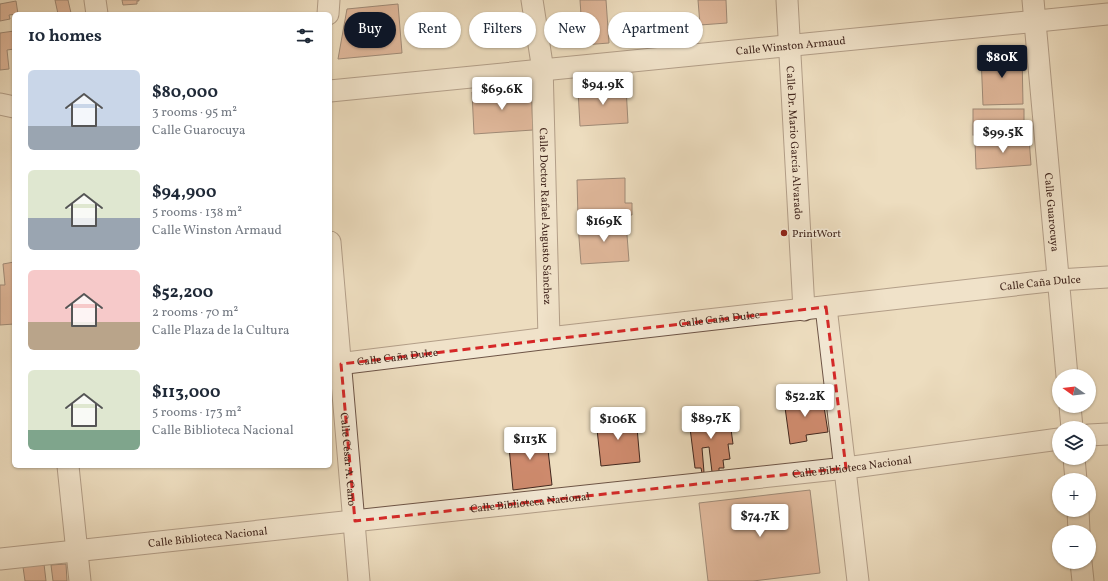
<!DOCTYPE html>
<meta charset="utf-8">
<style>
body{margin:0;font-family:Vollkorn,serif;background:#f2f2f3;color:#1f2937;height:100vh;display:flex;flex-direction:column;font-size:15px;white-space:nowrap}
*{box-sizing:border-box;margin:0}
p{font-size:13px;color:#747a83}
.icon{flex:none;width:22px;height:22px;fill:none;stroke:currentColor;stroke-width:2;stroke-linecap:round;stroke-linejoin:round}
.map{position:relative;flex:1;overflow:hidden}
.sheet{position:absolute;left:12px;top:12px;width:320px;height:456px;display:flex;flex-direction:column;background:#fff;border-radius:6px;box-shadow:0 1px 3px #0004}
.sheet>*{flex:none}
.banner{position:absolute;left:344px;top:12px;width:380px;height:36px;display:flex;gap:8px}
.needle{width:26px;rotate:284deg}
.tools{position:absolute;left:1052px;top:369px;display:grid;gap:8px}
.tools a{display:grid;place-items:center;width:44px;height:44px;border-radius:50%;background:#fff;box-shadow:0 1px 3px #0004;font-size:20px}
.price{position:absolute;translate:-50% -34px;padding:0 9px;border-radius:4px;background:#fff;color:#222;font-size:13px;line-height:26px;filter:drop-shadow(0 1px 2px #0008)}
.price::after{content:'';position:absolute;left:50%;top:24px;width:12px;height:9px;margin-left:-6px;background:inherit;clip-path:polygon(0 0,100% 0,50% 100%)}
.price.current{background:#111827;color:#fff}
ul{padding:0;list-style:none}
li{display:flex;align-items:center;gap:12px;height:100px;padding:0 16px}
li span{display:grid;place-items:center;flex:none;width:112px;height:80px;border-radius:6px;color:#555}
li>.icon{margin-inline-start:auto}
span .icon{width:48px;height:48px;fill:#fffc;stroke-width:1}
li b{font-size:17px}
h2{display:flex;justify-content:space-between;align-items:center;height:48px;padding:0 16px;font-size:17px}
.pill{padding:0 14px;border-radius:18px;background:#fff;box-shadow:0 1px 3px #0004;font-size:14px;line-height:36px}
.pill.current{background:#111827;color:#fff}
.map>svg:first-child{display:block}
</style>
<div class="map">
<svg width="1108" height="581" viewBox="0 0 1108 581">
<rect width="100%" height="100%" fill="#edddbf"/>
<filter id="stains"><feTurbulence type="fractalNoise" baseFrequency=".005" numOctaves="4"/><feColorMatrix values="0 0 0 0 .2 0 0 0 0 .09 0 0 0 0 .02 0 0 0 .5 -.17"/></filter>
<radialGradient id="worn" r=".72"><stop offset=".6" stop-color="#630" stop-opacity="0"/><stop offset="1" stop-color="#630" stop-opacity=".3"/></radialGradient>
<g fill="#cf8b6e" stroke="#42271e">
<path d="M 55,0 L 68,0 L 71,13 L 58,14 Z"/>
<path d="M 122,0 L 139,0 L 139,1 L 137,1 L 137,4 L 123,5 Z"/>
<path d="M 580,0 L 606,0 L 609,43 L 583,45 Z"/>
<path d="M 698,0 L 726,0 L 727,23 L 700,25 Z"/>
<path d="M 16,1 L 18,14 L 9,15 L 10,19 L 0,21 L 0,4 Z"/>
<path d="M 398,4 L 402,53 L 338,59 L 347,9 Z"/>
<path d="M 14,31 L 14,49 L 7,50 L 9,69 L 0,70 L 0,33 Z"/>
<path d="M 1022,54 L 1023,104 L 983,105 L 981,55 Z"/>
<path d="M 626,87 L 628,123 L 580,126 L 578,90 Z"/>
<path d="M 531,88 L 533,130 L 474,134 L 472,92 Z"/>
<rect x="973" y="109" width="51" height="26"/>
<path d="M 1029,138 L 1031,165 L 976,169 L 975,142 Z"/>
<path d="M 625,178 L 625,203 L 632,203 L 632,215 L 578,217 L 577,180 Z"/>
<path d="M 626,222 L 629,261 L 581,264 L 578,225 Z"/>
<path d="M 14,262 L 14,324 L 0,325 L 0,285 L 5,285 L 3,264 Z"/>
<path d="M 822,394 L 828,432 L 806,435 L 807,441 L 790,444 L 784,400 Z"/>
<path d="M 729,414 L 733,444 L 728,444 L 730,459 L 723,460 L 724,468 L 719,468 L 719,471 L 712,472 L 709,447 L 702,448 L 704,472 L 702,473 L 701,468 L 695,468 L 689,420 Z"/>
<path d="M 636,416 L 640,462 L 601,466 L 596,420 Z"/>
<path d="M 546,432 L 552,485 L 513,490 L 508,436 Z"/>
<path d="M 810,490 L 820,573 L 753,581 L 708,581 L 699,503 Z"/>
<path d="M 44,564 L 46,581 L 25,581 L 23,567 Z"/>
<path d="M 66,564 L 67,581 L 53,581 L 51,565 Z"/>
</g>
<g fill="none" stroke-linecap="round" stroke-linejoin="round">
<g stroke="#6d5446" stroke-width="23">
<g id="minor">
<path d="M 95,0 L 97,14"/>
<path id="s1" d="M 532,0 L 542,64 L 549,338"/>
<path id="s2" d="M 787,0 L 804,310"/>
<path id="s3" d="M 1033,0 L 1067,376"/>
<path d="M 328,14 L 329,0"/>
<path id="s4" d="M 330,91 L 1108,14"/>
<path d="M 0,104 L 14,107"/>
<path id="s5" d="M 330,242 L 359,581"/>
<path d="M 826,307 L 858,581"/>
<path id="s6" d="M 330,365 L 549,338 L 1058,280 L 1108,277"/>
<path d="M 1070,406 L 1072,428"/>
<path d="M 1089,435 L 1108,434"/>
<path d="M 1074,458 L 1076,480"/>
<path d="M 68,466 L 80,581"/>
<path d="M 1078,510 L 1079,532"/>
<path id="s7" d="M 0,559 L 846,468 L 1059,439"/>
<path d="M 1081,562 L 1083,581"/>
</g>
</g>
<use href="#minor" stroke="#f3e9d5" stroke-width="21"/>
</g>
<path d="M0 0H1108V581H0ZM 826,307 L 846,468 L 355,521 L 341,364 Z" fill="#edddbf" fill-opacity=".55" fill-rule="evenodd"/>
<path fill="none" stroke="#d62828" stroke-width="3" stroke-dasharray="8 5" stroke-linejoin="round" d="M 826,307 L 846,468 L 355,521 L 341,364 Z"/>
<circle fill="#8f2418" stroke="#f3e9d5" stroke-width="1.5" cx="784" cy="233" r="4"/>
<g text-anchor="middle" stroke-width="3" stroke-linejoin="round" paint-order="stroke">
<g font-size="11" fill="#42271e" stroke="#f3e9d5">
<text dy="4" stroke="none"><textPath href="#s4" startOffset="463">Calle Winston Armaud</textPath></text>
<text dy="4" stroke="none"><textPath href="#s2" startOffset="143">Calle Dr. Mario García Alvarado</textPath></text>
<text dy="4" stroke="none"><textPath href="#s3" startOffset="213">Calle Guarocuya</textPath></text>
<text dy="4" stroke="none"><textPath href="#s1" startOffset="217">Calle Doctor Rafael Augusto Sánchez</textPath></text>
<text dy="4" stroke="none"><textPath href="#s6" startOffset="715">Calle Caña Dulce</textPath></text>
<text dy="4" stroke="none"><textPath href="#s6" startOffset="392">Calle Caña Dulce</textPath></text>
<text dy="4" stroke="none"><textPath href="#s6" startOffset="68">Calle Caña Dulce</textPath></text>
<text dy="4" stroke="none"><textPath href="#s5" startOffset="218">Calle César A. Cano</textPath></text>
<text dy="4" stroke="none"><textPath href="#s7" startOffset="857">Calle Biblioteca Nacional</textPath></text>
<text dy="4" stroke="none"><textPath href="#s7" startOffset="533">Calle Biblioteca Nacional</textPath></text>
<text dy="4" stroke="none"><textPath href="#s7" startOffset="209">Calle Biblioteca Nacional</textPath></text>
</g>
<g font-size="11" fill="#42271e" stroke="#f3e9d5" text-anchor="start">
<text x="792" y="237">PrintWort</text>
</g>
</g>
<rect width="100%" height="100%" filter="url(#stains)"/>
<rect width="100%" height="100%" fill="url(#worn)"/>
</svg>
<div class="tools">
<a><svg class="needle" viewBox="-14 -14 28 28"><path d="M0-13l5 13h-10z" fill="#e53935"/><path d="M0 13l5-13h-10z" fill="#747a83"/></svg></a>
<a><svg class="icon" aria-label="layers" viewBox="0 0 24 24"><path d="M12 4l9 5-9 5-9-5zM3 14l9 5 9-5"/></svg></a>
<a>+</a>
<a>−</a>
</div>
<b class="price current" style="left:1002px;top:79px">$80K</b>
<b class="price" style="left:603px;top:106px">$94.9K</b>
<b class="price" style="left:502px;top:111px">$69.6K</b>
<b class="price" style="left:1003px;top:154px">$99.5K</b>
<b class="price" style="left:604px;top:243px">$169K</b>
<b class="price" style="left:805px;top:418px">$52.2K</b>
<b class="price" style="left:711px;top:440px">$89.7K</b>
<b class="price" style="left:618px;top:441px">$106K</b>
<b class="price" style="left:530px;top:461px">$113K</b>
<b class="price" style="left:760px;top:538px">$74.7K</b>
<div class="banner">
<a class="pill current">Buy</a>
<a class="pill">Rent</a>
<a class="pill">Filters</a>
<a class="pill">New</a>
<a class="pill">Apartment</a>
</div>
<section class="sheet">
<h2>10 homes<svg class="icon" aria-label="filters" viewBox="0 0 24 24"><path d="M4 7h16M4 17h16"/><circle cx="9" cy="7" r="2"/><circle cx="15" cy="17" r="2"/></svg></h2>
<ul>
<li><span style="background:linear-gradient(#c9d6e8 70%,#9aa5b1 0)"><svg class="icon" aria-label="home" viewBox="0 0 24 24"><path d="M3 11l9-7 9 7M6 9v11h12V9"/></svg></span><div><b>$80,000</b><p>3 rooms · 95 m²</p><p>Calle Guarocuya</p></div></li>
<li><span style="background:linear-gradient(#dfe7d0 60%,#9aa5b1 0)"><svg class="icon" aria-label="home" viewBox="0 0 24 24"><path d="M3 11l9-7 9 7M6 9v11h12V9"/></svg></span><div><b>$94,900</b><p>5 rooms · 138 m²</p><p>Calle Winston Armaud</p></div></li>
<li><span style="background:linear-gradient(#f6c9c9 65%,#b9a48a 0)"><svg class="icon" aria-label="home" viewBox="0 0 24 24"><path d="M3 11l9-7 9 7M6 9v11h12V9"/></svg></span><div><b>$52,200</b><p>2 rooms · 70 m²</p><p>Calle Plaza de la Cultura</p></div></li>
<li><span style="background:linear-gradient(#dfe7d0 75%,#7fa58c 0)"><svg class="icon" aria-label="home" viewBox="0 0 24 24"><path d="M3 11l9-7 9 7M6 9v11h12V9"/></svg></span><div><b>$113,000</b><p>5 rooms · 173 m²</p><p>Calle Biblioteca Nacional</p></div></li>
</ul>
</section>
</div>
